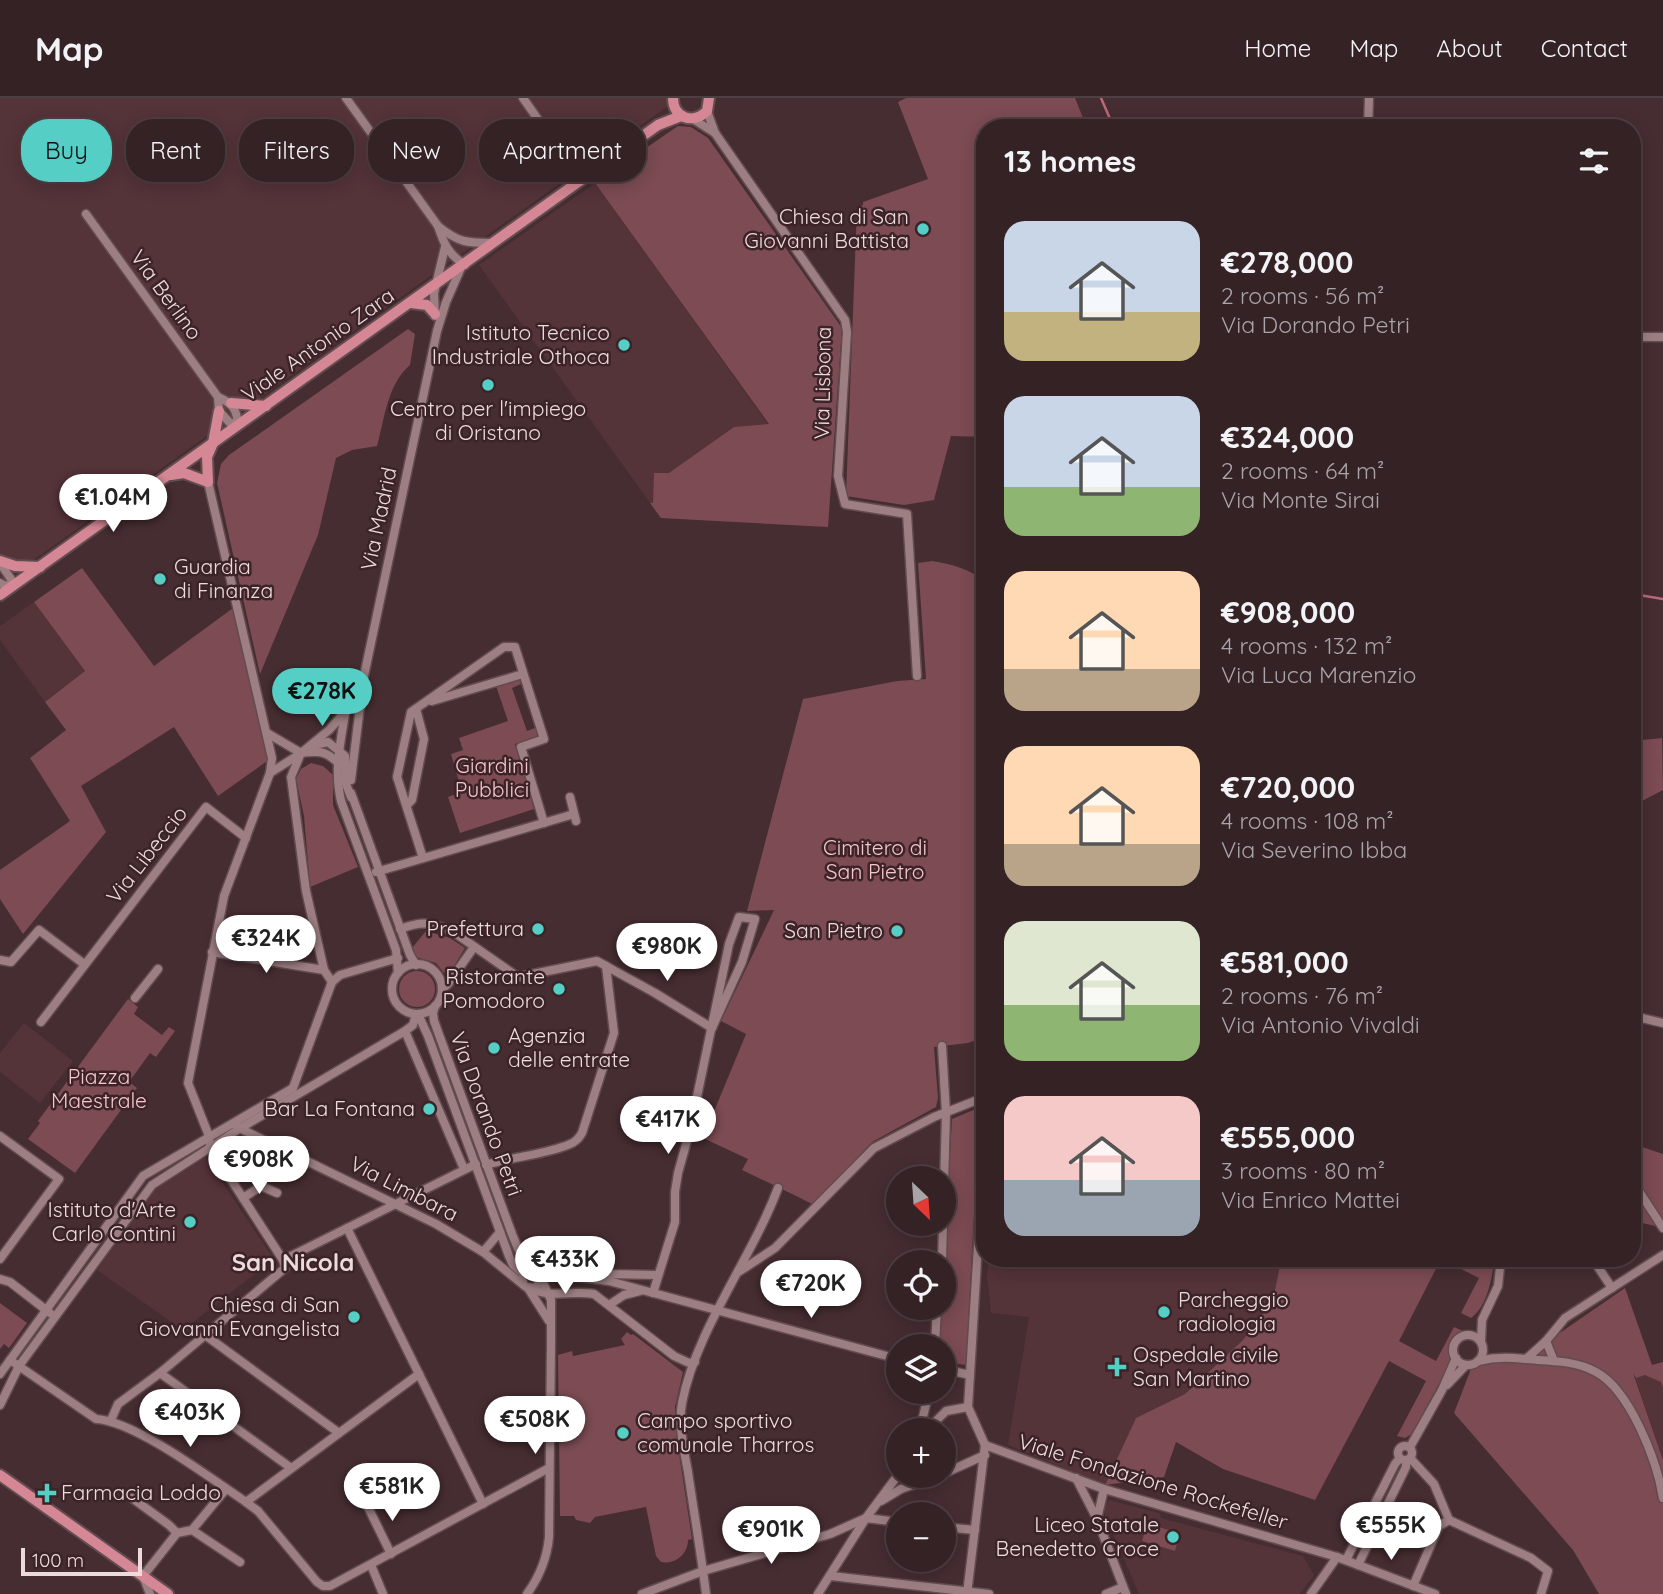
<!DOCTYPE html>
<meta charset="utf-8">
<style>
body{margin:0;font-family:Quicksand,sans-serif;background:#3c2a2d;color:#f1f3f6;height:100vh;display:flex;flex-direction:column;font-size:26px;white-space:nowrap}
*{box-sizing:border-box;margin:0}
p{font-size:23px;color:#a9a4a7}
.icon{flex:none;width:38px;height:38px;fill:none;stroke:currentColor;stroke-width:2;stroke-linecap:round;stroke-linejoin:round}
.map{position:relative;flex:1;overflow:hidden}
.side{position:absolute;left:976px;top:21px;width:665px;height:1148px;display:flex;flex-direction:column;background:#342225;border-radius:28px;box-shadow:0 4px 18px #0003,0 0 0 2px #4e3f42}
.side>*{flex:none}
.hud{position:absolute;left:21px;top:21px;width:665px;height:63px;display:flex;gap:14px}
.needle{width:46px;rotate:155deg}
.tools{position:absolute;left:886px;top:1068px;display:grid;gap:14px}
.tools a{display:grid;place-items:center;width:70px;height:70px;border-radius:50%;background:#342225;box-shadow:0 4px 18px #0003,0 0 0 2px #4e3f42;font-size:35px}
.scale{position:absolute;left:21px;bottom:18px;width:121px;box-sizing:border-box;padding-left:7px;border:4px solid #ecdbdd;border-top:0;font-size:19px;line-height:24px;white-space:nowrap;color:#ecdbdd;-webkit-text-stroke:5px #3c2327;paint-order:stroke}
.price{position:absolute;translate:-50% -60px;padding:0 16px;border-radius:24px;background:#fff;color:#222;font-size:23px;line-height:46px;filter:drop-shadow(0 2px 4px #0008)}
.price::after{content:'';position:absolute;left:50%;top:42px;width:21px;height:16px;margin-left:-10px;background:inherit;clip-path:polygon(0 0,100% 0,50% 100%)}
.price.selected{background:#55cec5;color:#111}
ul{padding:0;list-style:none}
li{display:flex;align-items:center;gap:21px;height:175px;padding:0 28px}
li span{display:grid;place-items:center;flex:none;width:196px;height:140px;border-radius:21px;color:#555}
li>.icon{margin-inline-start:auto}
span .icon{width:84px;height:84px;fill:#fffc;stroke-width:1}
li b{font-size:30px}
h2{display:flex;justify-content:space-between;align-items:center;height:84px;padding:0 28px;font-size:30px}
.tag{padding:0 24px;border-radius:28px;background:#342225;box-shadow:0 4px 18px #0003,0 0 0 2px #4e3f42;font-size:24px;line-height:63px}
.tag.selected{background:#55cec5;color:#111}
header{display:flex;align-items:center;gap:42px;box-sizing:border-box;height:98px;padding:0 35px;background:#342225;border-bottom:2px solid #4e3f42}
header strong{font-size:33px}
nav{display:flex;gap:38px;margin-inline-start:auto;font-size:24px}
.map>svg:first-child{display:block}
</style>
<header>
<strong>Map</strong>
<nav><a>Home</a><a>Map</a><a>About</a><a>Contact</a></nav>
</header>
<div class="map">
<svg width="1663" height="1496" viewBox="0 0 1663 1496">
<rect width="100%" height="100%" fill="#462d31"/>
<g fill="#543339">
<path d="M 0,0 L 679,0 L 0,486 Z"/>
<path d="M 595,85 L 829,411 L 828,429 L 661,420 L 479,167 Z"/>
<path d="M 34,504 L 85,573 L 45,604 L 0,542 L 0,528 Z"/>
<path d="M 24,925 L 73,963 L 40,1005 L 0,974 L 0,955 Z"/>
<path d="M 205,1059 L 274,1161 L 183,1232 L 97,1172 L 158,1087 Z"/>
<path d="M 989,1160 L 1274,1160 L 1280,1167 L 1273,1202 L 1243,1242 L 1185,1296 L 1136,1320 L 1105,1387 L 1008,1347 L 1029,1219 L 991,1215 L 987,1176 Z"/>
<path d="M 1663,1264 L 1663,1362 L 1633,1274 Z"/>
<path d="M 1109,1402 L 1159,1415 L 1161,1420 L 1303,1458 L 1314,1477 L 1300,1496 L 1139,1496 L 1103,1412 Z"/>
</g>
<g fill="#7c4b53">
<path d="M 906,0 L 1075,0 L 1087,30 L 985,30 L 985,339 L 951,338 L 934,402 L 904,407 L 846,398 L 857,109 L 863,107 L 863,104 L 928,81 L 898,4 Z"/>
<path d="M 678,28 L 691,29 L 708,40 L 842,230 L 828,429 L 661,420 L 650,405 L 653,405 L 654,375 L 669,375 L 734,329 L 769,326 L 595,85 Z"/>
<path d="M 408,231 L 415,236 L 410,267 C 387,287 385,320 377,348 L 352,352 L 336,360 L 318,437 L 260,576 L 217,385 L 221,366 L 229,357 Z"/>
<path d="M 932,463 C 952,466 969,471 985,483 L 985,939 L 968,945 L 934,949 L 938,1000 L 936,1009 L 872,1044 L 814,1107 C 788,1094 769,1085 742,1072 L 748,1061 L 703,1040 L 746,936 L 721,923 L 774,812 L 747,813 L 803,601 L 897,583 L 926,581 L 918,465 Z"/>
<path d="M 82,470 L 154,568 L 233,510 L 270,661 L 218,698 L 174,629 L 81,688 L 106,734 L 23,836 L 0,801 L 0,772 L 70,723 L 30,660 L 66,632 L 45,604 L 85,573 L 34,504 Z"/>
<path d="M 519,579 L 521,586 L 512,590 L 527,633 L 535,630 L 538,639 L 515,646 L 534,711 L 460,735 L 448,699 L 462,694 L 451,656 L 463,652 L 459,640 L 508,623 L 496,588 Z"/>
<path d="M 1662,640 L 1663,692 L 1644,702 L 1633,705 L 1633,643 Z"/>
<path d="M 311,665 L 323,668 L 333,677 L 333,707 L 358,769 L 310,789 L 304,718 L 296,681 L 301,671 Z"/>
<path d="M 426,833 L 450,840 L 465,850 L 451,873 L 444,875 L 436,865 L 416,859 L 412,850 Z"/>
<circle cx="417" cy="891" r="18"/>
<path d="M 128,901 L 138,909 L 134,916 L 162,937 L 169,929 L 175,933 L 156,959 L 150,955 L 129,984 L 137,990 L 75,1075 L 28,1041 L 40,1025 L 38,1023 Z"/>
<path d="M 985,1007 L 985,1047 L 974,1116 L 966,1267 L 943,1264 L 943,1248 L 939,1248 L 952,1021 Z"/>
<path d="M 1633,1046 L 1663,1056 L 1663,1133 L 1660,1129 L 1633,1123 Z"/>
<path d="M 1274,1160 L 1494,1160 C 1493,1179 1487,1209 1471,1220 L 1461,1215 L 1479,1180 L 1441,1161 L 1399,1243 L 1436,1263 L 1454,1229 L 1463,1233 L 1464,1239 L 1412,1336 L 1405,1340 L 1397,1338 L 1426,1283 L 1389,1263 L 1315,1402 L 1223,1371 L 1176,1344 L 1164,1379 L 1105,1387 L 1136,1320 L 1185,1296 L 1243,1242 L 1273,1202 L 1280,1167 Z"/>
<path d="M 1625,1190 L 1652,1267 L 1663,1264 L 1663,1290 L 1661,1284 L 1645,1277 L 1636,1280 L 1633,1275 L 1663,1362 L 1663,1496 L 1599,1496 L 1573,1452 L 1454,1315 L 1474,1263 L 1499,1263 L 1532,1254 Z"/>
<path d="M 0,1205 L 27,1225 L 9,1250 L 4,1246 L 0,1251 Z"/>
<path d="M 627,1234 L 631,1237 L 633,1236 L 683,1274 L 675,1309 L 677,1342 L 692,1441 L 688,1442 C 688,1456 675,1467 661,1464 L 656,1458 L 646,1409 L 595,1419 L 590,1425 L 576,1422 L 574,1418 L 560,1418 L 558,1257 L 572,1253 L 573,1258 L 625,1247 L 621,1241 Z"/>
<path d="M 1147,1426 L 1180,1435 L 1175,1453 L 1142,1443 Z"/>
</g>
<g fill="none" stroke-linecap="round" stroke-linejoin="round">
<g stroke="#bb6978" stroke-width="2.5">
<path d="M 1101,0 L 1114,30"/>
<path d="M 1633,496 L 1663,501"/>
</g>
<g stroke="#624c50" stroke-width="11">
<g id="minor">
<path d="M 346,0 L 438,128 C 459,145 467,145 493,145"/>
<path d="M 523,0 L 581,83"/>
<path d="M 707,13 L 715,35 L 845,222 L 847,234 L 838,378 L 845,406 L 907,416 L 917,578"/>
<path d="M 693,21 L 715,35"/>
<path d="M 1368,30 L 1369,0"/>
<path d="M 86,116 L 218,299 L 219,313 L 229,324 L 238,327 C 237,311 232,305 218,299"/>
<path d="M 438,128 C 444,146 448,156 465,167"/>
<path d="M 435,218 L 434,195 L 445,149"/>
<path d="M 1633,239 L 1663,239"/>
<path d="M 208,384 L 272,660 L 270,675"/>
<path d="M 0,465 L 11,481 L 10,490 L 0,485"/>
<path d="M 432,603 L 523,576"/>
<path d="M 345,616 C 340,646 334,673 341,703 L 396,852 L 398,875"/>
<path d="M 267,635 L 301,655"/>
<path d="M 314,647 L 328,644 L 345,658 L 346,686 L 351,699"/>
<path d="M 301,655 C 317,653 325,652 337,664"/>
<path d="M 351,682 L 363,584"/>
<path d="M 351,695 L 410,857 L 416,867"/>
<path d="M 570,699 L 576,723"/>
<path d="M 407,707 L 412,702 L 424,641 L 416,611"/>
<path d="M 423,760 L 397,679 L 411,614 L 504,549 L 515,549 L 544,641 L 521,649 L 544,725"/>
<path d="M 376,774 L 574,716"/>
<path d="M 400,831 C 422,823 430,824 452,833 L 518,879 L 597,863 L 655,895 L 712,930"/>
<path d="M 212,854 L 324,872"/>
<path d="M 0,862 L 11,864 L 39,832 L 84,866"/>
<circle cx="417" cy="891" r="25"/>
<path d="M 332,884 L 324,872 L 306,793 L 291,679 L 301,655 L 329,632 L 346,613 L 364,578 L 437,233 L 446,204 L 461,170"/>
<path d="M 332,884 L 340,877 L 398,860"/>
<path d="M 442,891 L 448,886 L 474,849"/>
<path d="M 135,900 L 158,871"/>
<path d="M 435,908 L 433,915 L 434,923 L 512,1136 L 519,1153 L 533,1171"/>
<path d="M 418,916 L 428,938 L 509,1158 L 513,1167 L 523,1176"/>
<path d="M 1633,918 L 1663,925"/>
<path d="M 41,924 L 206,709 L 246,740"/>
<path d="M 405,933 L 464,1071"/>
<path d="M 942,948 L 946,1015 L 942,1164"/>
<path d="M 293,990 L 332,884"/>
<path d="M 237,1029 L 436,1126 L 483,1154 L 526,1189 L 535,1190 L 541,1183"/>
<path d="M 0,1038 L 59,1081 L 0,1161"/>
<path d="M 486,1067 C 511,1059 549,1056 570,1046 C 576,1044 579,1040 582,1035 L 614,935 L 606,868"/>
<path d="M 1633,1084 L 1663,1130"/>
<path d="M 243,1100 L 261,1088 L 277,1095"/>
<path d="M 347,1130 L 483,1406"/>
<path d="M 483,1154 L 500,1134"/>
<path d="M 1592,1160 L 1612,1190"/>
<path d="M 283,1162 L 210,1049 L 209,1038 L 188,985 L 224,798 L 270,675 L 303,654"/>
<path d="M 740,1173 L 775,1150 L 874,1050 L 934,1019 L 985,999"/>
<path d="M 538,1174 L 609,1183 L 898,1261"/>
<path d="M 0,1181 L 10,1184 L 50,1215"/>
<path d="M 596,1181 L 606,1176 L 658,1177"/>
<path d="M 524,1187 L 522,1181 L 525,1174 L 530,1171 L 538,1174 L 551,1202 L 551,1244 L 549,1439 C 547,1461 540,1478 527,1496"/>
<path d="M 528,1190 L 549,1223"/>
<path d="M 529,1190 C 551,1201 571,1192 594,1196 L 674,1258 L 689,1265 L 695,1264"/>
<path d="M 653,1195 L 675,1124 L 675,1094 L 678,1075 L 690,1032 L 729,846 L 739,819 L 755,821 L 742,864 L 712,930"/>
<path d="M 609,1207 L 624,1197 L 640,1193"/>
<circle cx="1468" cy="1252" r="15"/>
<path d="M 205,1237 L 339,1335"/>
<path d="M 1546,1243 L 1554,1263"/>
<path d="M 1481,1244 L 1482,1222 L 1498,1188 L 1501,1160"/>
<path d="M 935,1248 L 937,1209"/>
<path d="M 1526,1261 L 1546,1243 L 1565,1220 L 1663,1157"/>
<path d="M 10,1262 L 96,1321 C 135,1323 210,1380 246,1404 L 258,1413 L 317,1484 L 323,1488 L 330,1488 L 549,1370"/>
<path d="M 1478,1263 C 1501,1258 1514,1260 1537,1262 C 1557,1263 1578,1264 1596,1274 C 1630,1292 1657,1363 1663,1400"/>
<path d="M 943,1271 L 970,1277"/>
<path d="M 160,1275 L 291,1370"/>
<path d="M 0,1276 L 143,1078 L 293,990"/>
<path d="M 1447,1287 L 1466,1267"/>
<path d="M 0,1307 L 19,1268 L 152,1087 L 239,1031 L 405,933 L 413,927 L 416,916"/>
<path d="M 111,1322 L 118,1306 L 160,1275 L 285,1170 L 283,1162 L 476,1066"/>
<path d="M 920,1332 L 929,1293"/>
<path d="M 927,1332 L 946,1313 L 968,1309"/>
<path d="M 985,1347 L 1104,1391 L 1337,1459 L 1435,1496"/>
<circle cx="1405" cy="1355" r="7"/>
<path d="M 1410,1349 L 1442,1292 L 1456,1260"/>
<path d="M 1410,1360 L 1434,1386 L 1449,1422 L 1531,1460 L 1548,1473 L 1541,1496"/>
<path d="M 943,1376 L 985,1357"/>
<path d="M 1076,1380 L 1097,1421 L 1126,1496"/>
<path d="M 132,1400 L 169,1427 L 177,1435"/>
<path d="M 881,1403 L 901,1391 L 941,1377"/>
<path d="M 246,1404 L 419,1276"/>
<path d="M 367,1407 L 391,1456"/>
<path d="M 1097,1421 L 1104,1391"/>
<path d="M 943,1429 L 975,1432"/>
<path d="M 192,1432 L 240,1464"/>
<path d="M 1346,1462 L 1395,1366 L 1400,1360"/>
<path d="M 371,1467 L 383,1496"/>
<path d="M 1358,1467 L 1406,1369 L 1406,1362"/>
<path d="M 831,1478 L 989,1496"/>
<path d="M 1413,1488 L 1439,1428 L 1449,1422"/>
<path d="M 150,1496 L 143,1478 L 177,1435 L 192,1432 L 226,1391"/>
<path d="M 642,1496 L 703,1473 L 830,1436 L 866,1420 L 898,1424"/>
<path d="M 706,1496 C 701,1455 694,1415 688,1374 C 684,1352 678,1327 682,1305 C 696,1232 752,1160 778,1090"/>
<path d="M 818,1496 L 866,1420 L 898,1377"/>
<path d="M 967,1496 L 985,1347 L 968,1309 L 980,1115 L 985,1079"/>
<path d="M 1106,1496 L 1123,1489"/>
<path d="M 1311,1496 L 1337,1459"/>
</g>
</g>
<g stroke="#624c50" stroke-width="14">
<g id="major">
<path d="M 673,0 C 673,20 693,27 707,13 L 709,0"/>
<path d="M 411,205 L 427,207 L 435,216"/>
<path d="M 231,305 L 266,308"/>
<path d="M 171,377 L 184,375 L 208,384 L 207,359 L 213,345 L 219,313"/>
<path d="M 0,463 L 15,468 L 40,469"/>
<path d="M 0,497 L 658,27 L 681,18"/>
<path d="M 0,1377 L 168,1496"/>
</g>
</g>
<use href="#minor" stroke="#9d7f83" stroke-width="8"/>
<use href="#major" stroke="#d58795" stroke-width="10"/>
</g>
<g fill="#55cec5" stroke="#3c2327" stroke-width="2.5">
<circle cx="923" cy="131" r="7"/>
<circle cx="624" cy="247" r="7"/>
<circle cx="488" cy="287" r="7"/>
<circle cx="160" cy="481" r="7"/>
<circle cx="538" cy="831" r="7"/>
<circle cx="897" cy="833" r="7"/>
<circle cx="559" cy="891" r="7"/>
<circle cx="494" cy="950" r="7"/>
<circle cx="429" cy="1011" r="7"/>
<circle cx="190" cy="1124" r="7"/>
<circle cx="1164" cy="1214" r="7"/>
<circle cx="354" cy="1219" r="7"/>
<path d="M1113.5 1258.5h7v7h7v7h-7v7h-7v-7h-7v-7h7z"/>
<circle cx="623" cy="1335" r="7"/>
<path d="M43.5 1384.5h7v7h7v7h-7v7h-7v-7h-7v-7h7z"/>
<circle cx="1173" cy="1439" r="7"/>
</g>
<g text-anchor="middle" stroke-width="5" stroke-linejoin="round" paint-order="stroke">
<g font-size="21" fill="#ecdbdd" stroke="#3c2327" text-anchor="end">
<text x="909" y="126">Chiesa di San<tspan x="909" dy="24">Giovanni Battista</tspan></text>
<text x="610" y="242">Istituto Tecnico<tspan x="610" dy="24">Industriale Othoca</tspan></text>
<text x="488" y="318" text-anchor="middle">Centro per l'impiego<tspan x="488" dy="24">di Oristano</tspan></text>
<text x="174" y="476" text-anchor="start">Guardia<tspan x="174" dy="24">di Finanza</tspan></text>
<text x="524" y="838">Prefettura</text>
<text x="883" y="840">San Pietro</text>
<text x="545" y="886">Ristorante<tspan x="545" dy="24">Pomodoro</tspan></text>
<text x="508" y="945" text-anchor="start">Agenzia<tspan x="508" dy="24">delle entrate</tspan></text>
<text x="415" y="1018">Bar La Fontana</text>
<text x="176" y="1119">Istituto d'Arte<tspan x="176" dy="24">Carlo Contini</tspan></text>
<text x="1178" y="1209" text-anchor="start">Parcheggio<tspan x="1178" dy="24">radiologia</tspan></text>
<text x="340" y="1214">Chiesa di San<tspan x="340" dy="24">Giovanni Evangelista</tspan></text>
<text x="1133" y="1264" text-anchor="start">Ospedale civile<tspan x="1133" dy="24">San Martino</tspan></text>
<text x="637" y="1330" text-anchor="start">Campo sportivo<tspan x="637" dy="24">comunale Tharros</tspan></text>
<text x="61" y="1402" text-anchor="start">Farmacia Loddo</text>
<text x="1159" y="1434">Liceo Statale<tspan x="1159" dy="24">Benedetto Croce</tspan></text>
</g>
<g font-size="21" fill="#ecdbdd" stroke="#3c2327">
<text transform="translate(166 197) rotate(54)" y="7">Via Berlino</text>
<text transform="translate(318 247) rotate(-35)" y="7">Viale Antonio Zara</text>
<text transform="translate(823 285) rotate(-89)" y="7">Via Lisbona</text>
<text transform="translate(379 421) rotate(-78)" y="7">Via Madrid</text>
<text transform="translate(147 757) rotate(-52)" y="7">Via Libeccio</text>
<text transform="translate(486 1016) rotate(70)" y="7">Via Dorando Petri</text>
<text transform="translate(404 1091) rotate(27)" y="7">Via Limbara</text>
<text transform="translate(1153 1384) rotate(17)" y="7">Viale Fondazione Rockefeller</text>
</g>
<g font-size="21" fill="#f4c5cb" stroke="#3c2327">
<text x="492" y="675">Giardini<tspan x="492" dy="24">Pubblici</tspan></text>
<text x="875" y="757">Cimitero di<tspan x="875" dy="24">San Pietro</tspan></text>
<text x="99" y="986">Piazza<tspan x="99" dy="24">Maestrale</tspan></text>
</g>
<g font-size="24" font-weight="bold" fill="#ecdbdd" stroke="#3c2327">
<text x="293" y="1173">San Nicola</text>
</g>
</g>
</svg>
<div class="tools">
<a><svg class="needle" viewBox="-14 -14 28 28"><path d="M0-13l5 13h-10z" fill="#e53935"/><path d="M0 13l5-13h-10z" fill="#a9a4a7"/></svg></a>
<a><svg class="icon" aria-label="locate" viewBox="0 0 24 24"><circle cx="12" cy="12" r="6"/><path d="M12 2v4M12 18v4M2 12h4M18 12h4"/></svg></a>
<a><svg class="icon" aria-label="layers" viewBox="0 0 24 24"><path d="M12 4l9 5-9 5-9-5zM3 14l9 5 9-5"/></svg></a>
<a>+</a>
<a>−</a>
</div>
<div class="scale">100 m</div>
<b class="price" style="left:113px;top:436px">€1.04M</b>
<b class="price selected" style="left:322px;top:630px">€278K</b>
<b class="price" style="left:266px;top:877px">€324K</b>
<b class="price" style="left:667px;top:885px">€980K</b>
<b class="price" style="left:668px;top:1058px">€417K</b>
<b class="price" style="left:259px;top:1098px">€908K</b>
<b class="price" style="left:565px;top:1198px">€433K</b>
<b class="price" style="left:811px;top:1222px">€720K</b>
<b class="price" style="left:190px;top:1351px">€403K</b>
<b class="price" style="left:535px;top:1358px">€508K</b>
<b class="price" style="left:392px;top:1425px">€581K</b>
<b class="price" style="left:1391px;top:1464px">€555K</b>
<b class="price" style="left:771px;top:1468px">€901K</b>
<div class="hud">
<a class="tag selected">Buy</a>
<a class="tag">Rent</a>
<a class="tag">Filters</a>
<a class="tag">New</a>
<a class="tag">Apartment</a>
</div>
<section class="side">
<h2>13 homes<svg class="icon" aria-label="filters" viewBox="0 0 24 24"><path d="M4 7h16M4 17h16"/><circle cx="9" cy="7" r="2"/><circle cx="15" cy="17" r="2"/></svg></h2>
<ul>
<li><span style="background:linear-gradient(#c9d6e8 65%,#c2b280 0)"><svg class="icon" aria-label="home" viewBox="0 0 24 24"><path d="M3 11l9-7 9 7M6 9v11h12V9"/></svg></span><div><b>€278,000</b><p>2 rooms · 56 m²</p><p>Via Dorando Petri</p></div></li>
<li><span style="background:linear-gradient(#c9d6e8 65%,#8fb573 0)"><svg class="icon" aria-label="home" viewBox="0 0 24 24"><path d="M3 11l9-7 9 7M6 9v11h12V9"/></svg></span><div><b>€324,000</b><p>2 rooms · 64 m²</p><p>Via Monte Sirai</p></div></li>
<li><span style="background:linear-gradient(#ffd9b3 70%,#b9a48a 0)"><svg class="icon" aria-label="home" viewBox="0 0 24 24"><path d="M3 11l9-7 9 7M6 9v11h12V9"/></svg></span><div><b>€908,000</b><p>4 rooms · 132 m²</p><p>Via Luca Marenzio</p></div></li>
<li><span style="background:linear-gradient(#ffd9b3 70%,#b9a48a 0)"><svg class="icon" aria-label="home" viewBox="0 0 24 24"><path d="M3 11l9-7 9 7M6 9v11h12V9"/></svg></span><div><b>€720,000</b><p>4 rooms · 108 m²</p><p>Via Severino Ibba</p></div></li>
<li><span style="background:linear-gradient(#dfe7d0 60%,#8fb573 0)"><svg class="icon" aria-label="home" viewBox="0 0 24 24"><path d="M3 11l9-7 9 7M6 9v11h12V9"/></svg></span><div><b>€581,000</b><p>2 rooms · 76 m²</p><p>Via Antonio Vivaldi</p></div></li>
<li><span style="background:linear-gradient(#f6c9c9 60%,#9aa5b1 0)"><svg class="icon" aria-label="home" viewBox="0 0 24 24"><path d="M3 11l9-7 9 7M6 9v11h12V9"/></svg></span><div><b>€555,000</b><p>3 rooms · 80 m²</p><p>Via Enrico Mattei</p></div></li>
</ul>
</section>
</div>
